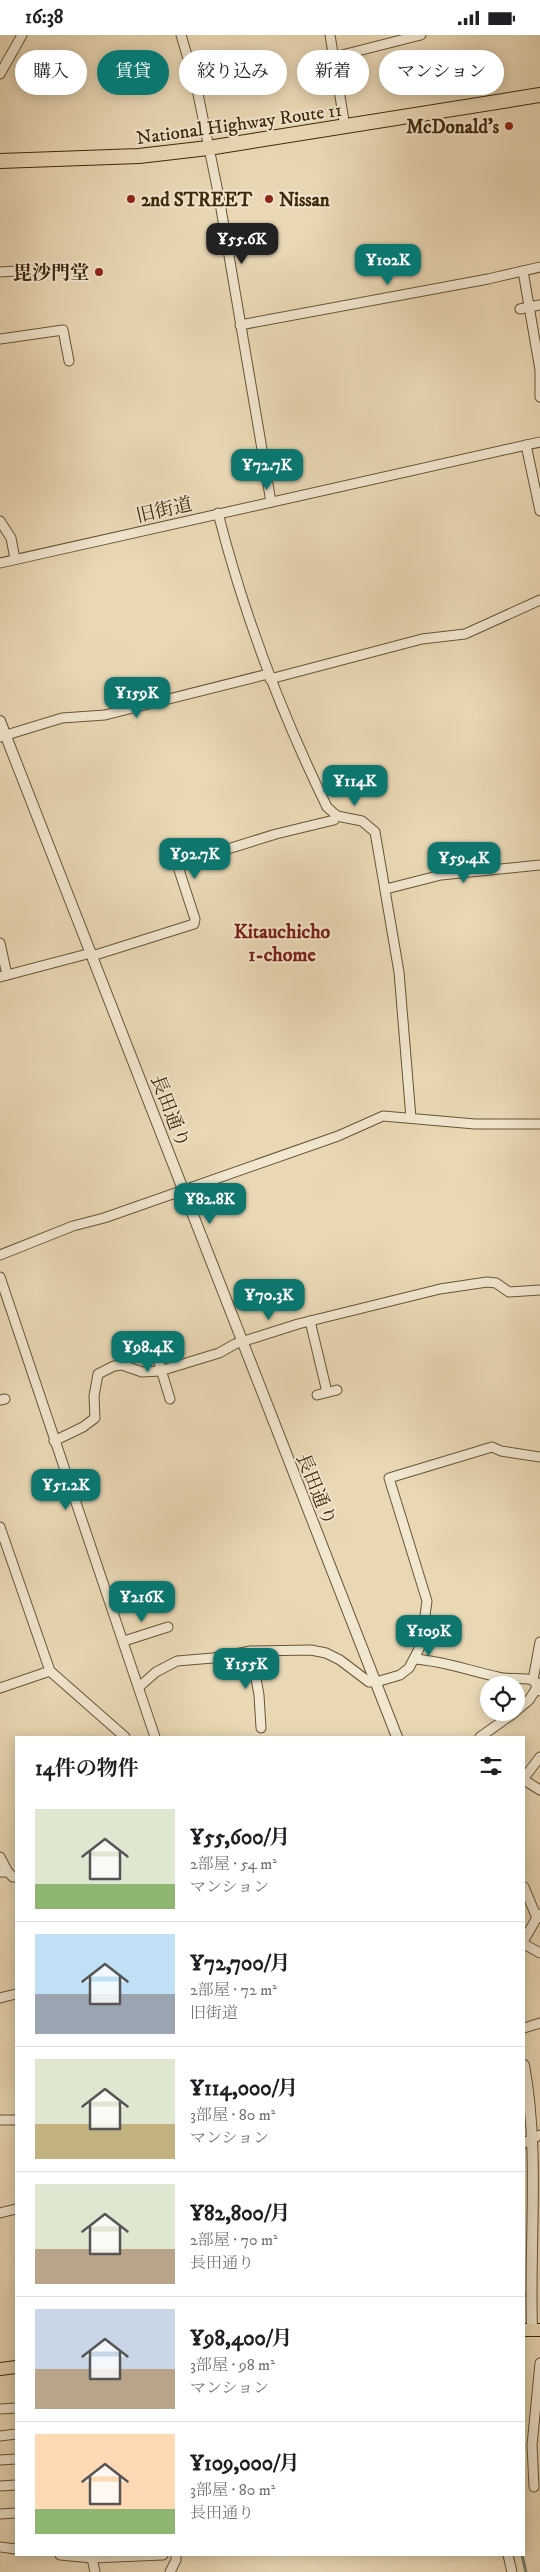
<!DOCTYPE html>
<html lang="ja">
<meta charset="utf-8">
<style>
body{margin:0;font-family:"IM FELL DW Pica","Noto Serif JP",serif;background:#f2f2f2;color:#202124;height:100vh;display:flex;flex-direction:column;font-size:19px;white-space:nowrap}
*{box-sizing:border-box;margin:0}
p{font-size:16px;color:#757577}
.icon{flex:none;width:28px;height:28px;fill:none;stroke:currentColor;stroke-width:2;stroke-linecap:round;stroke-linejoin:round}
.map{position:relative;flex:1;overflow:hidden}
.sheet{position:absolute;left:15px;top:1701px;width:510px;height:820px;display:flex;flex-direction:column;background:#fff;border-radius:0px;box-shadow:0 2px 12px #0003}
.sheet>*{flex:none}
.guide{position:absolute;left:15px;top:15px;width:510px;height:45px;display:flex;gap:10px}
.controls{position:absolute;left:480px;top:1641px;display:grid;gap:10px}
.controls a{display:grid;place-items:center;width:45px;height:45px;border-radius:50%;background:#fff;box-shadow:0 2px 12px #0003;font-size:25px}
.price{position:absolute;translate:-50% -42px;padding:0 11px;border-radius:10px;background:#0f766e;color:#fff;font-size:16px;line-height:32px;filter:drop-shadow(0 1px 2px #0008)}
.price::after{content:'';position:absolute;left:50%;top:30px;width:15px;height:11px;margin-left:-8px;background:inherit;clip-path:polygon(0 0,100% 0,50% 100%)}
.price.current{background:#222;color:#fff}
ul{padding:0;list-style:none}
li{display:flex;align-items:center;gap:15px;height:125px;padding:0 20px}
li+li{border-top:1px solid #e0e0e0}
li span{display:grid;place-items:center;flex:none;width:140px;height:100px;border-radius:0px;color:#555}
li>.icon{margin-inline-start:auto}
span .icon{width:60px;height:60px;fill:#fffc;stroke-width:1}
li b{font-size:21px}
h2{display:flex;justify-content:space-between;align-items:center;height:60px;padding:0 20px;font-size:21px}
.tag{padding:0 18px;border-radius:22px;background:#fff;box-shadow:0 2px 12px #0003;font-size:18px;line-height:45px}
.tag.current{background:#0f766e;color:#fff}
.status{display:flex;justify-content:space-between;align-items:center;height:35px;padding:0 25px;background:#fff;direction:ltr}
.status svg{height:14px;fill:currentColor}
.map>svg:first-child{display:block}
</style>
<div class="status"><b>16:38</b><svg viewBox="0 0 49 12"><path d="M0 12V9h3v3zM5 12V6h3v6zM10 12V3h3v9zM15 12V0h3v12zM26 1h20v11H26zM47 4h2v5h-2z"/></svg></div>
<div class="map">
<svg width="540" height="2537" viewBox="0 0 540 2537">
<rect width="100%" height="100%" fill="#ead8b5"/>
<filter id="stains"><feTurbulence type="fractalNoise" baseFrequency=".004" numOctaves="4"/><feColorMatrix values="0 0 0 0 .2 0 0 0 0 .09 0 0 0 0 .02 0 0 0 .5 -.17"/></filter>
<radialGradient id="worn" r=".72"><stop offset=".6" stop-color="#630" stop-opacity="0"/><stop offset="1" stop-color="#630" stop-opacity=".3"/></radialGradient>
<g fill="none" stroke-linecap="round" stroke-linejoin="round">
<g stroke="#74806b" stroke-width="3">
<path d="M 524,2260 L 525,2259"/>
<path d="M 522,2520 L 526,2537"/>
</g>
<g stroke="#685535" stroke-width="11">
<g id="minor">
<path d="M 181,0 L 197,54 L 219,162 L 271,467"/>
<path d="M 330,0 L 345,92"/>
<path d="M 334,22 L 421,0"/>
<path d="M 0,39 L 22,0"/>
<path d="M 523,236 L 540,335 L 540,362"/>
<path d="M 0,237 L 30,235"/>
<path d="M 520,274 L 539,270"/>
<path d="M 240,290 L 488,244 L 540,232"/>
<path d="M 0,304 L 63,295 L 69,326"/>
<path d="M 526,410 L 540,476"/>
<path d="M 218,478 C 244,580 281,678 327,772 L 337,781 L 362,786 L 375,797 L 399,937 L 411,1083"/>
<path d="M 0,486 L 11,503 L 15,524"/>
<path d="M 0,528 L 540,407"/>
<path d="M 270,644 L 422,604 L 465,599 L 540,565"/>
<path d="M 0,702 L 62,683 L 105,680 L 268,639"/>
<path d="M 386,854 L 441,840 L 540,830"/>
<path d="M 0,908 L 7,940"/>
<path d="M 92,921 L 194,889 L 195,884 L 179,835 L 186,827 L 276,799 L 334,785 L 337,781"/>
<path d="M 0,942 L 91,918"/>
<path d="M 0,1220 L 73,1191 L 104,1183 L 338,1101 L 383,1081 L 475,1089 L 540,1089"/>
<path d="M 0,1242 L 155,1702"/>
<path d="M 310,1286 L 327,1357"/>
<path d="M 152,1305 L 170,1364"/>
<path d="M 317,1360 L 337,1355"/>
<path d="M 0,1365 L 5,1364"/>
<path d="M 54,1406 L 83,1392 L 95,1383 L 94,1361 L 98,1339 L 114,1331 L 122,1330 L 142,1337 L 160,1336 L 219,1318 L 235,1309 L 298,1289 L 440,1254 L 487,1247 L 496,1248 L 509,1257 L 540,1255"/>
<path d="M 0,1492 L 50,1636 L 125,1702"/>
<path d="M 124,1606 L 168,1592"/>
<path d="M 251,1616 L 259,1660 L 261,1693"/>
<path d="M 415,1624 C 444,1626 470,1636 498,1642 C 510,1645 521,1642 533,1645 L 540,1656"/>
<path d="M 533,1645 L 540,1607"/>
<path d="M 139,1652 L 156,1637 L 177,1626 L 213,1623 L 251,1616 L 311,1615 L 326,1618 L 340,1625 L 369,1647 L 376,1647 L 400,1640 L 409,1633 L 421,1610 L 427,1566 L 389,1443 L 492,1412 L 501,1416 L 540,1422"/>
<path d="M 0,1653 L 50,1636"/>
<path d="M 516,1676 L 529,1665 L 540,1648"/>
<path d="M 480,1702 L 514,1678"/>
<path d="M 524,1743 L 540,1722"/>
<path d="M 524,1745 L 540,1755"/>
<path d="M 0,1822 L 8,1837"/>
<path d="M 0,1837 L 8,1837 L 13,1842 L 16,1841"/>
<path d="M 524,1852 L 537,1883"/>
<path d="M 524,1905 L 539,1879"/>
<path d="M 524,1909 L 540,1918"/>
<path d="M 0,1963 L 16,1959"/>
<path d="M 524,1993 L 540,1988"/>
<path d="M 0,2085 L 16,2085"/>
<path d="M 524,2108 L 540,2100"/>
<path d="M 0,2178 L 16,2174"/>
<path d="M 0,2374 L 16,2373"/>
<path d="M 0,2401 L 16,2399"/>
<path d="M 0,2425 L 16,2424"/>
<path d="M 0,2451 L 16,2450"/>
<path d="M 534,2452 L 532,2410 L 540,2328"/>
<path d="M 0,2479 L 16,2478"/>
<path d="M 0,2512 L 16,2514"/>
<path d="M 60,2520 L 92,2523 L 163,2520"/>
<path d="M 508,2520 L 512,2537"/>
<path d="M 92,2523 L 95,2537"/>
<path d="M 170,2537 L 176,2525 L 176,2520"/>
</g>
</g>
<g stroke="#685535" stroke-width="12">
<g id="tertiary">
<path d="M 0,686 L 397,1702"/>
<path d="M 524,2030 C 540,2118 529,2205 532,2294"/>
</g>
</g>
<g stroke="#3d290a" stroke-width="14">
<g id="primary">
<path d="M 524,2295 L 540,2295"/>
<path d="M 0,2334 L 16,2332"/>
</g>
</g>
<g stroke="#3d290a" stroke-width="16">
<path id="trunk" d="M 0,126 L 139,121 L 208,113 L 540,60"/>
</g>
<use href="#minor" stroke="#f1e6cf" stroke-width="9"/>
<use href="#tertiary" stroke="#f1e6cf" stroke-width="10"/>
<use href="#primary" stroke="#ead8b5" stroke-width="12"/>
<use href="#trunk" stroke="#ead8b5" stroke-width="14"/>
</g>
<g fill="#8f2418" stroke="#f1e6cf" stroke-width="2">
<circle cx="509" cy="91" r="5"/>
<circle cx="131" cy="164" r="5"/>
<circle cx="269" cy="164" r="5"/>
<circle cx="99" cy="237" r="5"/>
</g>
<g text-anchor="middle" stroke-width="4" stroke-linejoin="round" paint-order="stroke">
<g font-size="19" fill="#3d290a" stroke="#f1e6cf">
<text transform="translate(239 88) rotate(-8)" y="7">National Highway Route 11</text>
<text transform="translate(164 474) rotate(-13)" y="7">旧街道</text>
<text transform="translate(171 1076) rotate(69)" y="7">長田通り</text>
<text transform="translate(317 1454) rotate(68)" y="7">長田通り</text>
</g>
<g font-size="19" font-weight="bold" fill="#3d290a" stroke="#f1e6cf" text-anchor="end">
<text x="499" y="98">McDonald's</text>
<text x="141" y="171" text-anchor="start">2nd STREET</text>
<text x="279" y="171" text-anchor="start">Nissan</text>
<text x="89" y="244">毘沙門堂</text>
</g>
<g font-size="20" font-weight="bold" fill="#7a1f14" stroke="#f1e6cf">
<text x="282" y="903">Kitauchicho<tspan x="282" dy="23">1-chome</tspan></text>
</g>
</g>
<rect width="100%" height="100%" filter="url(#stains)"/>
<rect width="100%" height="100%" fill="url(#worn)"/>
</svg>
<div class="controls">
<a><svg class="icon" aria-label="locate" viewBox="0 0 24 24"><circle cx="12" cy="12" r="6"/><path d="M12 2v4M12 18v4M2 12h4M18 12h4"/></svg></a>
</div>
<b class="price current" style="left:242px;top:230px">¥55.6K</b>
<b class="price" style="left:388px;top:251px">¥102K</b>
<b class="price" style="left:267px;top:456px">¥72.7K</b>
<b class="price" style="left:137px;top:684px">¥159K</b>
<b class="price" style="left:355px;top:772px">¥114K</b>
<b class="price" style="left:195px;top:845px">¥92.7K</b>
<b class="price" style="left:464px;top:849px">¥59.4K</b>
<b class="price" style="left:210px;top:1190px">¥82.8K</b>
<b class="price" style="left:269px;top:1286px">¥70.3K</b>
<b class="price" style="left:148px;top:1338px">¥98.4K</b>
<b class="price" style="left:66px;top:1476px">¥51.2K</b>
<b class="price" style="left:142px;top:1588px">¥216K</b>
<b class="price" style="left:429px;top:1622px">¥109K</b>
<b class="price" style="left:246px;top:1655px">¥155K</b>
<div class="guide">
<a class="tag">購入</a>
<a class="tag current">賃貸</a>
<a class="tag">絞り込み</a>
<a class="tag">新着</a>
<a class="tag">マンション</a>
</div>
<section class="sheet">
<h2>14件の物件<svg class="icon" aria-label="filters" viewBox="0 0 24 24"><path d="M4 7h16M4 17h16"/><circle cx="9" cy="7" r="2"/><circle cx="15" cy="17" r="2"/></svg></h2>
<ul>
<li><span style="background:linear-gradient(#dfe7d0 75%,#8fb573 0)"><svg class="icon" aria-label="home" viewBox="0 0 24 24"><path d="M3 11l9-7 9 7M6 9v11h12V9"/></svg></span><div><b>¥55,600/月</b><p>2部屋 · 54 m²</p><p>マンション</p></div></li>
<li><span style="background:linear-gradient(#bfe0f5 60%,#9aa5b1 0)"><svg class="icon" aria-label="home" viewBox="0 0 24 24"><path d="M3 11l9-7 9 7M6 9v11h12V9"/></svg></span><div><b>¥72,700/月</b><p>2部屋 · 72 m²</p><p>旧街道</p></div></li>
<li><span style="background:linear-gradient(#dfe7d0 65%,#c2b280 0)"><svg class="icon" aria-label="home" viewBox="0 0 24 24"><path d="M3 11l9-7 9 7M6 9v11h12V9"/></svg></span><div><b>¥114,000/月</b><p>3部屋 · 80 m²</p><p>マンション</p></div></li>
<li><span style="background:linear-gradient(#dfe7d0 65%,#b9a48a 0)"><svg class="icon" aria-label="home" viewBox="0 0 24 24"><path d="M3 11l9-7 9 7M6 9v11h12V9"/></svg></span><div><b>¥82,800/月</b><p>2部屋 · 70 m²</p><p>長田通り</p></div></li>
<li><span style="background:linear-gradient(#c9d6e8 60%,#b9a48a 0)"><svg class="icon" aria-label="home" viewBox="0 0 24 24"><path d="M3 11l9-7 9 7M6 9v11h12V9"/></svg></span><div><b>¥98,400/月</b><p>3部屋 · 98 m²</p><p>マンション</p></div></li>
<li><span style="background:linear-gradient(#ffd9b3 75%,#8fb573 0)"><svg class="icon" aria-label="home" viewBox="0 0 24 24"><path d="M3 11l9-7 9 7M6 9v11h12V9"/></svg></span><div><b>¥109,000/月</b><p>3部屋 · 80 m²</p><p>長田通り</p></div></li>
</ul>
</section>
</div>
